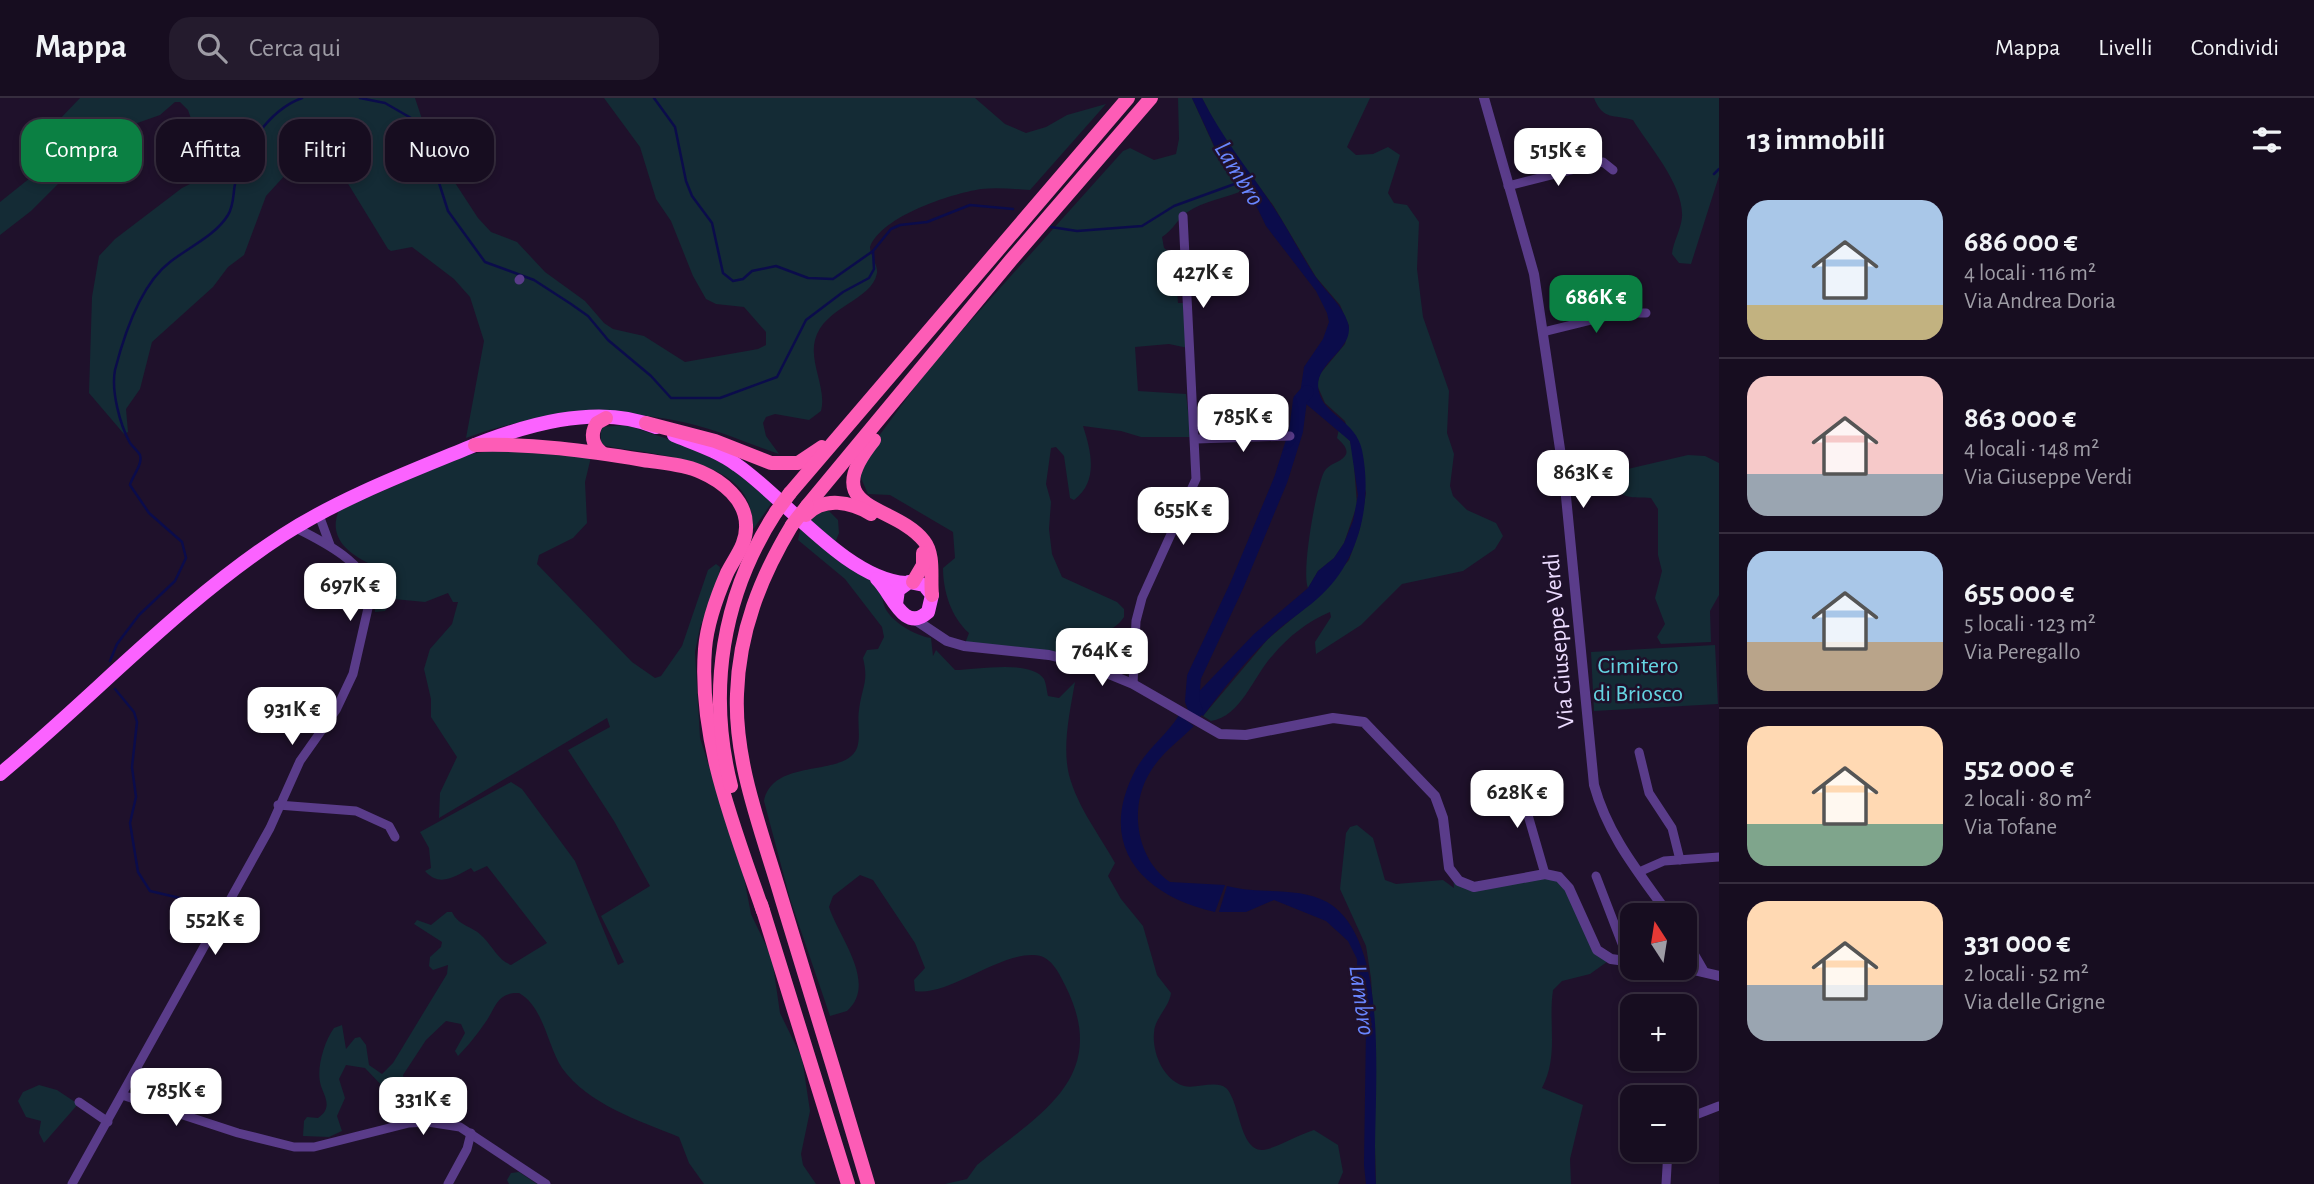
<!DOCTYPE html>
<html lang="it">
<meta charset="utf-8">
<style>
body{margin:0;font-family:"Alegreya Sans",sans-serif;background:#241b2d;color:#f1f3f6;height:100vh;display:flex;flex-direction:column;font-size:26px;white-space:nowrap}
*{box-sizing:border-box;margin:0}
p{font-size:23px;color:#9e9ca5}
.icon{flex:none;width:38px;height:38px;fill:none;stroke:currentColor;stroke-width:2;stroke-linecap:round;stroke-linejoin:round}
.map{position:relative;flex:1;overflow:hidden}
.side{display:flex;flex-direction:column;background:#170d20;width:595px}
.side>*{flex:none}
.top-card{position:absolute;left:21px;top:21px;width:665px;height:63px;display:flex;gap:14px}
.needle{width:46px;rotate:348deg}
.fabs{position:absolute;left:1620px;top:805px;display:grid;gap:14px}
.fabs a{display:grid;place-items:center;width:77px;height:77px;border-radius:14px;background:#170d20;box-shadow:0 4px 10px #0003,0 0 0 2px #362d3e;font-size:35px}
.price{position:absolute;translate:-50% -60px;padding:0 16px;border-radius:14px;background:#fff;color:#222;font-size:23px;line-height:46px;filter:drop-shadow(0 2px 4px #0008)}
.price::after{content:'';position:absolute;left:50%;top:42px;width:21px;height:16px;margin-left:-10px;background:inherit;clip-path:polygon(0 0,100% 0,50% 100%)}
.price.current{background:#0b8043;color:#fff}
ul{padding:0;list-style:none}
li{display:flex;align-items:center;gap:21px;height:175px;padding:0 28px}
li+li{border-top:2px solid #362d3e}
li span{display:grid;place-items:center;flex:none;width:196px;height:140px;border-radius:21px;color:#555}
li>.icon{margin-inline-start:auto}
span .icon{width:84px;height:84px;fill:#fffc;stroke-width:1}
li b{font-size:30px}
h2{display:flex;justify-content:space-between;align-items:center;height:84px;padding:0 28px;font-size:30px}
.pill{padding:0 24px;border-radius:21px;background:#170d20;box-shadow:0 4px 10px #0003,0 0 0 2px #362d3e;font-size:24px;line-height:63px}
.pill.current{background:#0b8043;color:#fff}
header{display:flex;align-items:center;gap:42px;box-sizing:border-box;height:98px;padding:0 35px;background:#170d20;border-bottom:2px solid #362d3e}
header strong{font-size:33px}
nav{display:flex;gap:38px;margin-inline-start:auto;font-size:24px}
.search{width:490px;height:63px;background:#241b2d;display:flex;align-items:center;gap:18px;box-sizing:border-box;padding:0 24px;border-radius:21px;color:#9e9ca5;font-size:26px}
main{display:flex;flex:1;min-height:0}
.map>svg:first-child{display:block}
</style>
<header>
<strong>Mappa</strong>
<div class="search"><svg class="icon" aria-label="search" viewBox="0 0 24 24"><circle cx="10" cy="10" r="6"/><path d="M15 15l6 6"/></svg>Cerca qui</div>
<nav><a>Mappa</a><a>Livelli</a><a>Condividi</a></nav>
</header>
<main>
<div class="map">
<svg width="1719" height="1086" viewBox="0 0 1719 1086">
<rect width="100%" height="100%" fill="#1f112b"/>
<g fill="#142b35">
<path d="M 80,0 L 415,0 L 425,30 L 446,71 L 478,120 L 491,134 L 517,144 L 545,174 L 585,203 L 604,225 L 613,231 L 644,238 L 685,264 L 758,251 L 766,247 L 766,234 L 744,209 L 716,206 L 706,201 L 693,178 L 671,123 L 656,101 L 640,49 L 604,0 L 975,0 L 1005,26 L 1026,35 L 1046,29 L 1067,17 L 1106,6 L 1030,92 C 1014,91 997,89 981,91 C 950,96 882,118 870,149 C 870,157 878,167 877,175 C 872,203 824,208 815,242 C 809,265 827,291 821,313 L 809,322 L 775,316 L 766,319 L 763,325 L 766,338 L 779,356 C 749,346 718,332 687,325 C 615,308 535,314 466,340 L 484,243 L 470,199 L 454,181 L 412,149 L 391,153 L 388,151 L 325,48 L 316,43 L 305,44 L 296,53 L 287,75 L 266,98 L 244,157 L 228,169 L 213,189 L 152,244 L 140,291 L 126,311 L 128,334 L 124,336 L 89,295 L 92,199 L 99,158 L 115,141 L 182,90 L 198,82 L 203,76 L 204,61 L 200,46 L 188,12 L 180,4 L 175,4 L 160,17 L 109,35 L 31,113 L 0,137 L 0,104 L 40,72 L 42,66 L 34,51 L 36,46 Z"/>
<path d="M 1178,0 L 1192,0 L 1222,66 L 1244,92 C 1225,101 1204,102 1186,115 C 1177,122 1173,132 1162,139 L 1164,150 L 1174,158 L 1178,205 L 1184,205 L 1188,250 L 1169,246 L 1135,249 L 1138,293 L 1186,296 L 1191,339 L 1141,339 L 1121,333 L 1083,328 C 1091,353 1099,383 1074,402 L 1070,400 L 1064,358 L 1056,349 L 1051,350 L 1046,386 L 1051,404 L 1049,431 L 1052,456 L 1062,479 L 1117,504 L 1124,511 L 1124,519 C 1111,540 1088,529 1069,562 L 964,548 L 969,535 C 951,519 943,493 943,470 L 955,460 L 953,434 L 890,397 L 868,396 L 860,378 L 873,346 L 931,267 L 1123,53 L 1130,50 L 1154,62 L 1176,56 L 1179,41 Z"/>
<path d="M 1202,0 L 1370,0 L 1347,49 L 1356,57 L 1373,56 L 1388,49 L 1400,57 L 1388,95 L 1394,105 L 1407,107 L 1419,124 L 1417,171 L 1423,219 L 1449,293 L 1447,335 L 1454,356 L 1450,388 L 1453,398 L 1467,412 L 1496,425 L 1503,438 L 1495,451 L 1463,473 L 1402,486 L 1361,527 L 1316,556 L 1315,544 L 1331,519 L 1330,514 C 1308,523 1288,539 1273,557 C 1254,577 1241,619 1211,623 L 1203,618 L 1268,541 L 1317,500 L 1349,462 L 1360,430 L 1366,395 L 1345,323 L 1325,305 L 1317,287 L 1320,276 L 1345,246 L 1349,228 L 1340,207 L 1316,179 L 1273,107 L 1222,38 Z"/>
<path d="M 1594,0 L 1719,0 L 1719,78 L 1691,166 L 1679,165 L 1672,156 C 1673,144 1681,132 1682,119 C 1684,87 1649,48 1633,22 C 1614,16 1603,23 1594,0 Z"/>
<path d="M 626,327 L 674,343 L 734,370 L 773,403 L 752,433 C 751,425 752,414 749,406 C 732,358 643,356 601,347 L 601,329 Z"/>
<path d="M 1339,331 L 1350,343 L 1353,354 L 1357,407 L 1344,445 L 1334,460 L 1318,473 L 1308,490 C 1301,474 1316,390 1324,374 C 1329,365 1340,365 1345,358 C 1350,351 1341,344 1337,340 Z"/>
<path d="M 496,352 L 591,359 L 585,384 L 587,425 L 573,440 L 539,457 L 537,466 L 632,564 L 655,580 L 661,578 L 682,548 L 708,472 L 716,466 L 720,469 L 718,486 L 700,529 L 695,554 L 700,640 L 742,769 L 751,816 L 772,860 L 780,915 L 802,960 L 810,1013 L 801,1056 L 803,1067 L 816,1086 L 704,1086 L 689,1065 L 679,1039 C 638,1022 589,1007 562,970 C 547,947 544,909 519,895 C 498,894 496,908 487,922 C 479,934 468,948 458,958 L 455,953 L 465,935 L 461,926 L 446,923 L 426,942 L 403,977 L 405,986 L 421,998 C 421,1004 424,1013 420,1017 C 413,1023 391,1025 383,1022 L 380,1012 L 387,993 L 365,970 L 346,967 L 339,981 L 345,1000 L 337,1018 L 342,1033 L 329,1039 L 303,1038 L 304,1023 L 307,1019 L 318,1020 C 335,1008 322,996 320,984 C 317,969 324,944 334,930 L 342,927 L 346,951 L 355,940 L 360,939 L 366,947 L 369,967 L 382,976 L 393,965 L 447,876 L 448,867 L 433,872 L 429,868 L 430,859 L 441,849 L 442,844 L 414,826 L 417,822 L 431,827 L 447,814 L 452,814 C 459,829 472,827 483,839 C 493,849 498,862 511,867 L 547,845 L 487,768 L 474,774 L 471,770 C 455,778 440,790 425,773 L 431,770 L 429,750 L 420,734 L 511,684 L 522,691 L 575,763 L 618,867 L 624,864 L 601,818 L 650,788 L 614,723 L 568,652 L 610,629 L 607,620 L 439,720 L 440,695 L 457,659 L 431,619 L 431,601 L 424,571 L 430,551 L 452,526 L 458,504 L 453,504 L 448,495 L 425,504 L 394,501 L 385,513 L 375,514 L 374,484 L 368,465 C 346,454 328,438 339,412 L 465,357 Z"/>
<path d="M 1688,357 L 1705,358 L 1719,365 L 1719,497 L 1710,513 L 1711,544 L 1661,546 L 1657,539 L 1665,526 L 1655,500 L 1662,473 L 1658,457 L 1658,411 L 1651,400 C 1635,399 1616,402 1613,382 L 1619,373 Z"/>
<path d="M 820,411 L 829,413 L 838,422 L 839,435 L 832,452 C 847,464 863,474 877,487 C 884,493 881,498 884,507 C 889,523 916,538 931,540 L 933,558 L 936,552 L 955,572 C 975,572 1031,561 1044,581 C 1046,585 1047,594 1048,598 L 1059,600 L 1075,584 C 1070,613 1062,648 1069,677 C 1078,710 1099,736 1115,765 L 1108,778 L 1121,801 L 1143,828 L 1157,877 L 1171,895 C 1169,910 1154,921 1154,935 C 1152,954 1163,982 1184,988 C 1196,991 1216,982 1226,990 C 1241,1004 1239,1060 1268,1051 C 1284,1046 1298,1037 1314,1032 L 1338,1047 L 1343,1074 L 1338,1086 L 945,1086 L 967,1081 L 977,1067 C 1039,1016 1112,980 1065,887 C 1058,873 1050,856 1032,857 C 996,857 946,899 915,893 L 914,882 L 925,870 L 915,845 L 873,782 L 860,777 L 833,798 L 829,809 C 839,840 878,885 847,913 L 830,918 L 790,801 L 764,703 C 773,659 845,680 857,650 C 861,639 857,624 859,612 C 862,588 869,584 863,560 L 867,552 L 878,551 L 884,539 L 882,529 L 845,481 L 798,442 L 801,427 Z"/>
<path d="M 1715,547 L 1718,606 L 1594,613 L 1591,554 Z"/>
<path d="M 1357,727 L 1373,740 L 1385,782 L 1396,786 L 1443,782 L 1454,790 L 1453,777 L 1466,787 L 1559,779 L 1589,839 L 1611,861 L 1590,876 L 1562,883 L 1553,892 C 1548,927 1559,957 1542,990 L 1583,1007 L 1570,1061 L 1571,1086 L 1376,1086 L 1374,1013 L 1376,958 L 1371,880 L 1366,848 L 1340,791 L 1346,735 L 1350,729 Z"/>
<path d="M 39,987 L 57,992 L 78,1006 L 44,1045 L 39,1035 L 41,1023 L 26,1019 L 18,1003 L 23,994 Z"/>
<path d="M 519,1074 L 537,1086 L 509,1086 L 507,1082 L 511,1075 Z"/>
</g>
<g fill="#0b0c4b">
<path d="M 1192,0 L 1202,0 C 1222,40 1250,73 1274,110 C 1289,132 1300,156 1315,178 C 1326,195 1342,206 1348,225 C 1356,252 1311,265 1319,294 C 1324,317 1356,323 1362,352 C 1373,405 1359,465 1317,501 C 1301,515 1283,526 1268,541 C 1244,565 1223,591 1203,618 L 1186,607 L 1254,536 L 1308,490 L 1318,473 L 1334,460 L 1344,445 L 1353,423 L 1358,397 L 1350,343 L 1305,305 L 1300,296 L 1304,269 L 1323,241 L 1329,224 L 1327,215 L 1316,193 L 1266,128 L 1253,101 L 1227,75 Z"/>
<path d="M 1179,617 L 1194,628 C 1178,644 1160,656 1149,676 C 1129,710 1136,761 1170,784 L 1225,787 L 1215,814 C 1142,798 1095,747 1136,671 C 1148,650 1167,637 1179,617 Z"/>
<path d="M 1227,788 C 1261,797 1298,788 1327,804 C 1397,845 1370,1015 1376,1086 L 1366,1086 L 1364,1067 L 1366,929 L 1357,886 L 1357,861 L 1348,843 L 1326,823 L 1274,802 L 1246,814 L 1219,814 Z"/>
</g>
<g fill="none" stroke-linecap="round" stroke-linejoin="round">
<g stroke="#0b0c4b" stroke-width="2.5">
<path d="M 360,0 L 385,5 L 411,20 L 426,44 L 448,113 L 485,164 L 534,182 L 571,206 L 588,218 L 608,242 L 651,278 L 671,300 L 720,300 L 777,279 L 806,222 L 843,194 L 869,180 L 874,171 L 873,153"/>
<path d="M 654,0 L 675,29 L 686,83 L 692,98 L 712,125 L 723,175 L 733,183 L 743,181 L 752,173 L 776,168 L 808,180 L 833,181 L 873,153 L 891,131 L 900,127 L 927,124 L 970,107 L 1013,111"/>
<path d="M 1714,76 L 1719,71"/>
<path d="M 1051,129 L 1077,133 L 1142,128 L 1174,108 L 1240,84"/>
<path d="M 110,563 L 117,546 L 139,517 L 175,483 L 186,460 L 182,444 L 149,415 L 130,387 C 132,378 143,367 140,357 C 138,353 133,349 130,345 C 120,327 111,293 115,272 C 124,237 141,186 170,164 C 189,149 215,138 228,117 C 234,107 233,96 235,86 C 242,52 269,12 302,0"/>
<path d="M 115,591 L 134,614 L 137,624 L 132,669 L 136,699 L 130,725 L 138,774 L 150,793 L 184,801 L 206,811"/>
</g>
<path stroke="#0b0c4b" stroke-width="14" d="M 1196,613 L 1192,603 L 1194,579 L 1237,487 L 1281,381 L 1296,333 L 1300,302 L 1307,294"/>
<g stroke="#5a3c8a" stroke-width="9">
<path d="M 1508,88 L 1603,64 L 1613,72"/>
<path d="M 519,182 L 520,181"/>
<path d="M 1543,234 L 1620,215 L 1646,215"/>
<path d="M 1196,341 L 1290,338"/>
<path d="M 319,417 L 330,447"/>
<path d="M 1133,586 L 1136,523 L 1142,500 L 1196,381 L 1183,118"/>
<path d="M 1639,654 L 1649,695 L 1672,730 L 1680,762"/>
<path d="M 1517,679 L 1545,776"/>
<path d="M 278,707 L 356,713 L 389,728 L 395,739"/>
<path d="M 1639,774 L 1664,763 L 1719,759"/>
<path d="M 1596,778 L 1629,864"/>
<path d="M 122,997 L 238,1035 L 294,1049 L 314,1049 L 409,1025 L 428,1024 L 460,1029 L 546,1086"/>
<path d="M 79,1004 L 108,1024"/>
<path d="M 1685,1021 L 1719,1008"/>
<path d="M 72,1086 L 270,730 L 300,663 L 336,612 L 353,576 L 371,497 C 367,465 322,443 296,430"/>
<path d="M 448,1086 L 467,1051 L 471,1035"/>
<path d="M 1666,1086 L 1668,1052"/>
</g>
<g stroke="#5a3c8a" stroke-width="10">
<path d="M 1484,0 L 1534,176 L 1564,378 L 1594,687 C 1608,738 1639,775 1669,817"/>
<path d="M 914,521 L 947,543 L 964,548 L 1049,557 L 1082,565 L 1133,586 L 1220,636 L 1246,637 L 1333,620 L 1364,624 L 1435,698 L 1443,720 L 1449,770 L 1459,783 L 1474,789 L 1545,776 L 1559,779 L 1569,790 L 1597,852 L 1611,861 L 1633,864"/>
<path d="M 1685,841 L 1704,874"/>
<path d="M 1685,870 L 1719,878"/>
</g>
<g stroke="#fb62ff" stroke-width="14">
<path d="M 674,337 C 696,346 718,353 737,367 C 784,399 847,482 906,485"/>
<path d="M 877,481 C 892,495 903,536 928,514 L 932,497 L 924,487 L 909,484 L 898,492 L 896,506"/>
<path d="M 0,676 C 94,598 180,504 283,437 C 339,401 404,376 465,351 C 521,328 597,304 656,329"/>
</g>
<g stroke="#fd5cb6" stroke-width="14">
<path d="M 646,325 L 715,343 L 771,365 L 798,365 L 822,349"/>
<path d="M 874,342 C 816,414 894,405 924,443 C 935,457 930,480 932,497"/>
<path d="M 475,347 C 532,345 588,353 643,362 C 662,365 683,366 701,374 C 722,383 746,402 746,427 C 747,446 735,459 727,475 C 717,498 707,526 705,551 C 698,641 734,729 763,813"/>
<path d="M 602,355 C 592,347 590,336 597,325 L 606,320"/>
<path d="M 790,395 L 1128,0"/>
<path d="M 807,408 L 1011,162 L 1151,0"/>
<path d="M 806,417 C 824,398 851,404 871,416"/>
<path d="M 792,427 C 760,480 739,534 737,596 C 734,666 763,736 782,802 C 811,897 840,991 868,1086"/>
<path d="M 913,484 L 923,467 L 923,455"/>
<path d="M 731,688 C 707,593 722,497 776,414"/>
<path d="M 761,806 L 848,1086"/>
</g>
<g stroke="#fd5cb6" stroke-width="14">
<path d="M 776,414 L 790,395"/>
<path d="M 792,427 L 807,408"/>
</g>
</g>
<g text-anchor="middle" stroke-width="5" stroke-linejoin="round" paint-order="stroke">
<g font-size="24" fill="#ecdbff" stroke="#1f112b">
<text transform="translate(1558 543) rotate(-95)" y="8">Via Giuseppe Verdi</text>
</g>
<g font-size="24" fill="#65d5e2" stroke="#1f112b">
<text x="1638" y="575">Cimitero<tspan x="1638" dy="28">di Briosco</tspan></text>
</g>
<g font-size="26" font-style="italic" fill="#6986ff" stroke="#1f112b">
<text transform="translate(1240 75) rotate(58)" y="9">Lambro</text>
<text transform="translate(1363 902) rotate(82)" y="9">Lambro</text>
</g>
</g>
</svg>
<div class="fabs">
<a><svg class="needle" viewBox="-14 -14 28 28"><path d="M0-13l5 13h-10z" fill="#e53935"/><path d="M0 13l5-13h-10z" fill="#9e9ca5"/></svg></a>
<a>+</a>
<a>−</a>
</div>
<b class="price" style="left:1558px;top:90px">515K €</b>
<b class="price" style="left:1203px;top:212px">427K €</b>
<b class="price current" style="left:1596px;top:237px">686K €</b>
<b class="price" style="left:1243px;top:356px">785K €</b>
<b class="price" style="left:1583px;top:412px">863K €</b>
<b class="price" style="left:1183px;top:449px">655K €</b>
<b class="price" style="left:350px;top:525px">697K €</b>
<b class="price" style="left:1102px;top:590px">764K €</b>
<b class="price" style="left:292px;top:649px">931K €</b>
<b class="price" style="left:1517px;top:732px">628K €</b>
<b class="price" style="left:215px;top:859px">552K €</b>
<b class="price" style="left:176px;top:1030px">785K €</b>
<b class="price" style="left:423px;top:1039px">331K €</b>
<div class="top-card">
<a class="pill current">Compra</a>
<a class="pill">Affitta</a>
<a class="pill">Filtri</a>
<a class="pill">Nuovo</a>
</div>
</div>
<section class="side">
<h2>13 immobili<svg class="icon" aria-label="filters" viewBox="0 0 24 24"><path d="M4 7h16M4 17h16"/><circle cx="9" cy="7" r="2"/><circle cx="15" cy="17" r="2"/></svg></h2>
<ul>
<li><span style="background:linear-gradient(#a9c7e8 75%,#c2b280 0)"><svg class="icon" aria-label="home" viewBox="0 0 24 24"><path d="M3 11l9-7 9 7M6 9v11h12V9"/></svg></span><div><b>686 000 €</b><p>4 locali · 116 m²</p><p>Via Andrea Doria</p></div></li>
<li><span style="background:linear-gradient(#f6c9c9 70%,#9aa5b1 0)"><svg class="icon" aria-label="home" viewBox="0 0 24 24"><path d="M3 11l9-7 9 7M6 9v11h12V9"/></svg></span><div><b>863 000 €</b><p>4 locali · 148 m²</p><p>Via Giuseppe Verdi</p></div></li>
<li><span style="background:linear-gradient(#a9c7e8 65%,#b9a48a 0)"><svg class="icon" aria-label="home" viewBox="0 0 24 24"><path d="M3 11l9-7 9 7M6 9v11h12V9"/></svg></span><div><b>655 000 €</b><p>5 locali · 123 m²</p><p>Via Peregallo</p></div></li>
<li><span style="background:linear-gradient(#ffd9b3 70%,#7fa58c 0)"><svg class="icon" aria-label="home" viewBox="0 0 24 24"><path d="M3 11l9-7 9 7M6 9v11h12V9"/></svg></span><div><b>552 000 €</b><p>2 locali · 80 m²</p><p>Via Tofane</p></div></li>
<li><span style="background:linear-gradient(#ffd9b3 60%,#9aa5b1 0)"><svg class="icon" aria-label="home" viewBox="0 0 24 24"><path d="M3 11l9-7 9 7M6 9v11h12V9"/></svg></span><div><b>331 000 €</b><p>2 locali · 52 m²</p><p>Via delle Grigne</p></div></li>
</ul>
</section>
</main>
